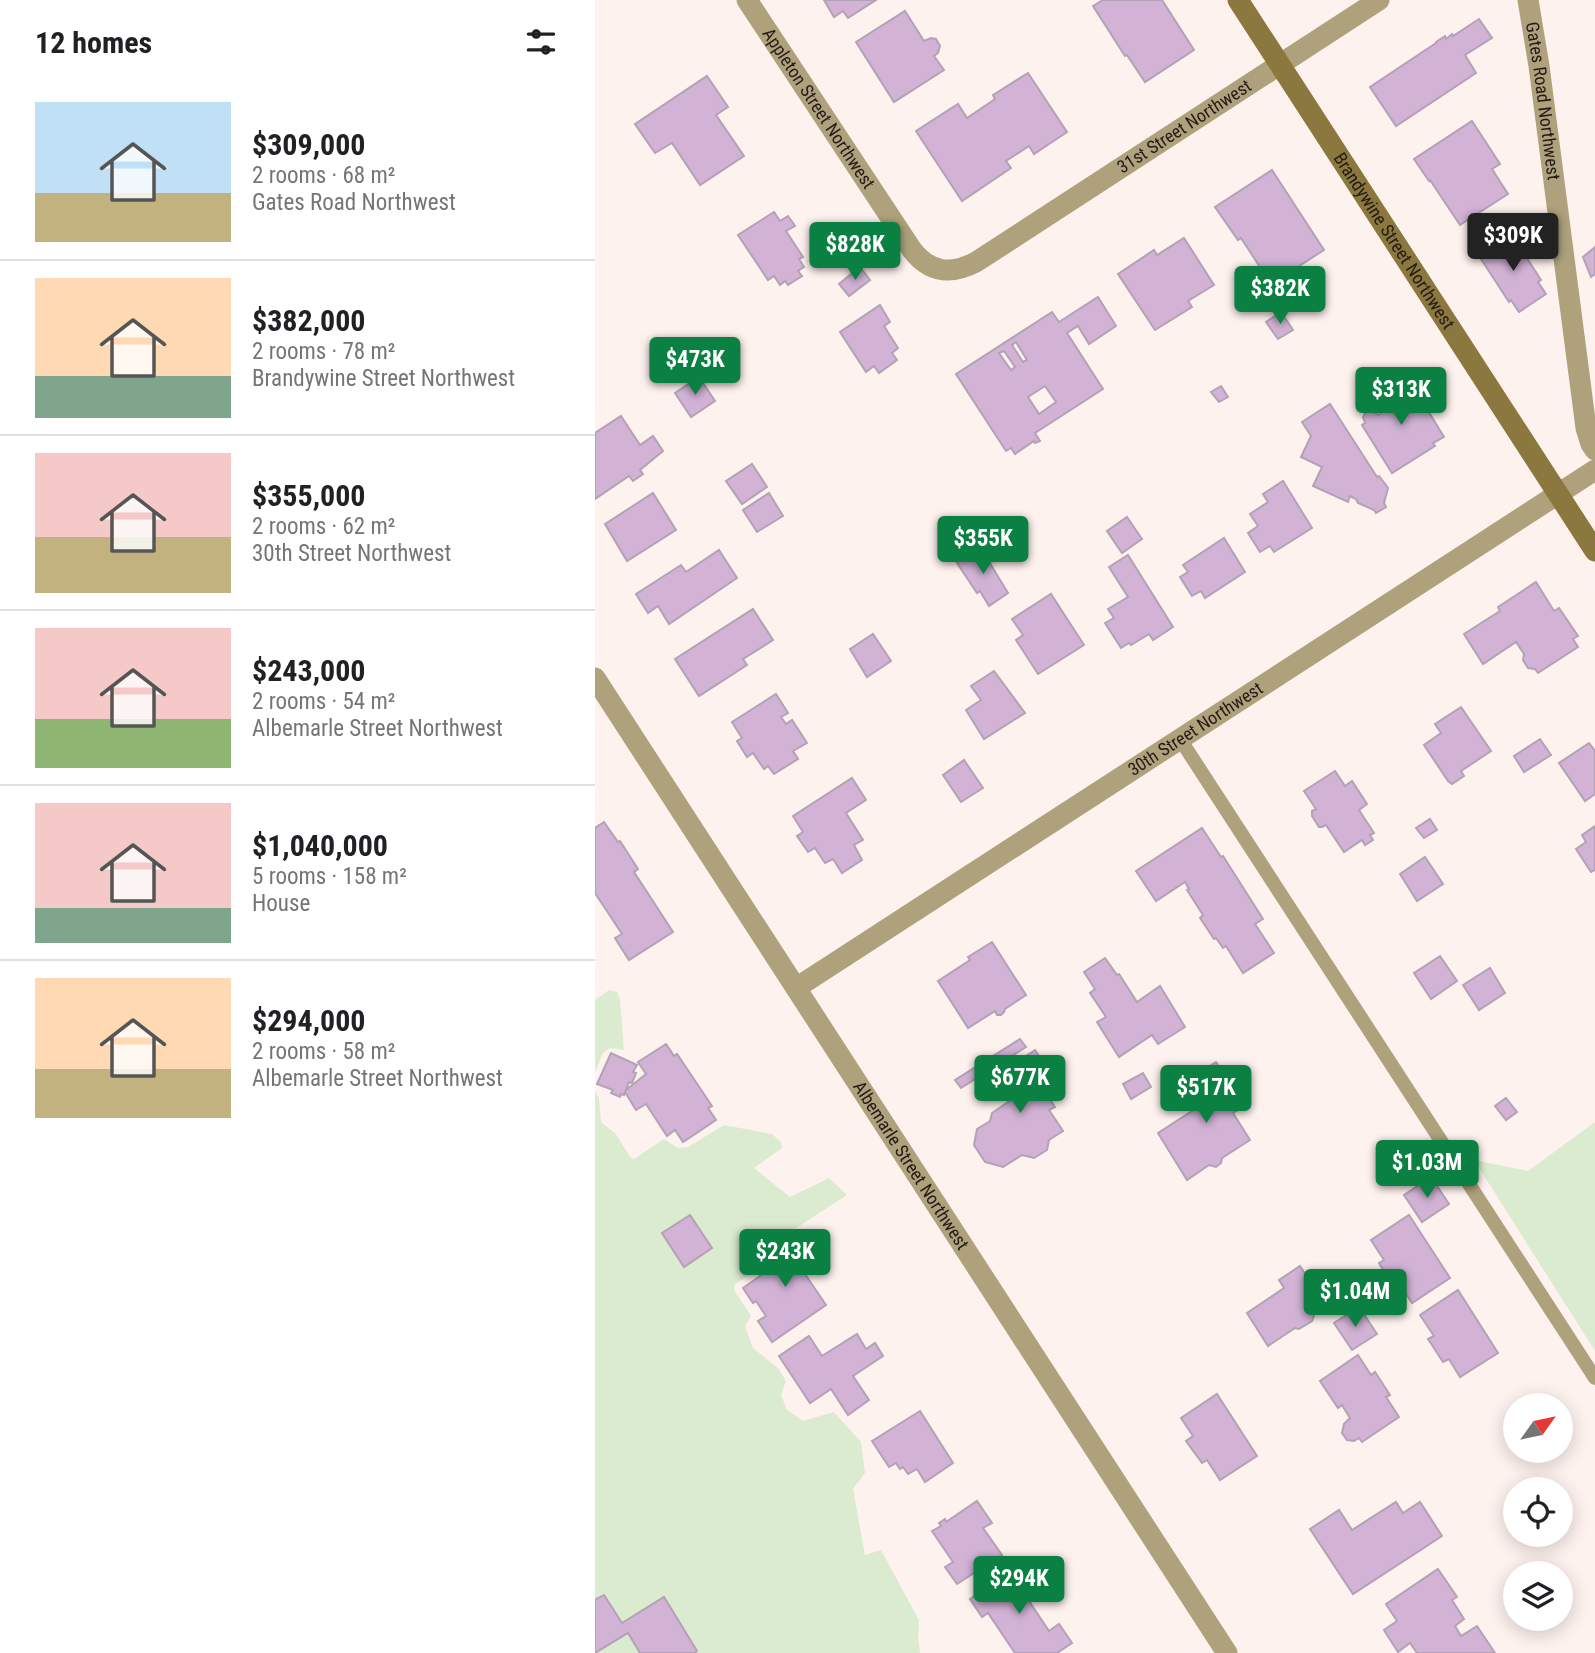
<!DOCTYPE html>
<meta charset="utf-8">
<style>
body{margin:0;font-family:"Roboto Condensed",sans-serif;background:#f2f2f2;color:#202124;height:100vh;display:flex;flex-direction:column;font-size:26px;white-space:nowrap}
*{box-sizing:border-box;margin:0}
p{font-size:23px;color:#757577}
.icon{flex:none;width:38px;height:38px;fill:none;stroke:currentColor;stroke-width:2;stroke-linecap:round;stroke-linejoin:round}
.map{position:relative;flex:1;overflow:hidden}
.panel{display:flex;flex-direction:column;background:#fff;width:595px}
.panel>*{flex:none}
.needle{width:46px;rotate:57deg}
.controls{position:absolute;left:908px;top:1393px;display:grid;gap:14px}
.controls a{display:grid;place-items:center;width:70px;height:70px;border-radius:50%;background:#fff;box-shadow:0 4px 18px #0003;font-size:35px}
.price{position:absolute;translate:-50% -60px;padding:0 16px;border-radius:7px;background:#0b8043;color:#fff;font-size:23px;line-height:46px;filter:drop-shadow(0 2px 4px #0008)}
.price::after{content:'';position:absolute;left:50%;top:42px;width:21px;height:16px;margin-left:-10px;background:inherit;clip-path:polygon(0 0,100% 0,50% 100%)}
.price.selected{background:#222;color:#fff}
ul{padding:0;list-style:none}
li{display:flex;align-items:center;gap:21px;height:175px;padding:0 35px}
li+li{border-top:2px solid #e0e0e0}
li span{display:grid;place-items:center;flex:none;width:196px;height:140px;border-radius:0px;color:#555}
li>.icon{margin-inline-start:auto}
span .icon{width:84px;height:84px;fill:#fffc;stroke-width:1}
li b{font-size:30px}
h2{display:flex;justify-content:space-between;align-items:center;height:84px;padding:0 35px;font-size:30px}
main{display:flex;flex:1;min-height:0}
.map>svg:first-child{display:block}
</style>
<main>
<section class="panel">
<h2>12 homes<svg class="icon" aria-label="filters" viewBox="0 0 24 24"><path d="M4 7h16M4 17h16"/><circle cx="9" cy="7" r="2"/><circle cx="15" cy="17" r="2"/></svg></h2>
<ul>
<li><span style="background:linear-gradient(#bfe0f5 65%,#c2b280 0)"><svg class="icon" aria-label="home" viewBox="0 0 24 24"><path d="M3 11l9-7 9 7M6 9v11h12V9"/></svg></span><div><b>$309,000</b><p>2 rooms · 68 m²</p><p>Gates Road Northwest</p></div></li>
<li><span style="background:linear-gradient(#ffd9b3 70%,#7fa58c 0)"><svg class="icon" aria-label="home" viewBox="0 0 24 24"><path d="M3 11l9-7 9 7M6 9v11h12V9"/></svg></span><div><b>$382,000</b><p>2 rooms · 78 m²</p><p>Brandywine Street Northwest</p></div></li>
<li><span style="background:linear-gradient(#f6c9c9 60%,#c2b280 0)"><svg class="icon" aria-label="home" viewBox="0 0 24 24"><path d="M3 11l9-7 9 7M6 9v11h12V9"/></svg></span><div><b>$355,000</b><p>2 rooms · 62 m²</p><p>30th Street Northwest</p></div></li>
<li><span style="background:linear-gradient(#f6c9c9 65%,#8fb573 0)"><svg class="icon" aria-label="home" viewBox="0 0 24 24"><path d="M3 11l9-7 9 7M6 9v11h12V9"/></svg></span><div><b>$243,000</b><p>2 rooms · 54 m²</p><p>Albemarle Street Northwest</p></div></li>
<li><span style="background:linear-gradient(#f6c9c9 75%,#7fa58c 0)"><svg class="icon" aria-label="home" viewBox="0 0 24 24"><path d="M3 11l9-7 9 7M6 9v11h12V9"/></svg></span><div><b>$1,040,000</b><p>5 rooms · 158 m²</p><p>House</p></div></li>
<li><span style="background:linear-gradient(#ffd9b3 65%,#c2b280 0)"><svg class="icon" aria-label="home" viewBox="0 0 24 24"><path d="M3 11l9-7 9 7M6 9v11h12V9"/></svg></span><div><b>$294,000</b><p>2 rooms · 58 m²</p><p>Albemarle Street Northwest</p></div></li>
</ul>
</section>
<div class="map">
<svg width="1000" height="1653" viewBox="0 0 1000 1653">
<rect width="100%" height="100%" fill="#fef2ee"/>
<g fill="#dbebcf">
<path d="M 14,990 L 22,992 L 25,1000 L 29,1050 L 15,1048 L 8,1053 L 0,1072 L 0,1000 Z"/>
<path d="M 0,1091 L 4,1099 L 6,1122 L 21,1134 L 35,1157 L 39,1159 L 69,1139 L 83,1148 L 93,1147 L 129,1125 L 177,1134 L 186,1142 L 187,1148 L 159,1168 L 195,1197 L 234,1178 L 252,1195 L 156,1257 L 162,1270 L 140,1284 L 139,1290 L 156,1316 L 150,1326 L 158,1348 L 183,1368 L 191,1381 L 186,1395 L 192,1410 L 208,1421 L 239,1412 L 266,1442 L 270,1473 L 258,1489 L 270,1555 L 286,1550 L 324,1620 L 323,1637 L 325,1653 L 0,1653 Z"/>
<path d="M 1000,1122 L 1000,1351 L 879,1160 L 933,1171 Z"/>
</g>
<g fill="#d2b3d6" stroke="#b3a1b5" stroke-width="2" fill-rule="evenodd">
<path d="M 229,0 L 281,0 L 253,18 L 248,11 L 239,17 Z"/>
<path d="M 508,0 L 567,0 L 599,50 L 550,82 L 532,55 L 530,56 L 498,6 Z"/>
<path d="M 310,11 L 329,41 L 336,38 L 341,39 L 345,46 L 343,53 L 339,56 L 349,70 L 299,102 L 261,42 Z"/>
<path d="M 884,19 L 897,38 L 870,55 L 881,73 L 801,126 L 775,87 L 841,43 L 841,42 L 850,36 L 851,39 L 857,34 L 858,36 Z"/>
<path d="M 433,73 L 472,132 L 439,154 L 434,146 L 411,161 L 416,168 L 367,201 L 321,131 L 363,104 L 372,118 L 400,99 L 398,95 Z"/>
<path d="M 112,76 L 133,107 L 121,115 L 149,156 L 105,185 L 77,143 L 60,153 L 40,124 Z"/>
<path d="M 877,121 L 905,164 L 897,169 L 913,194 L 865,225 L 835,180 L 834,181 L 819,159 Z"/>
<path d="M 677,170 L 729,250 L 676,284 L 646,238 L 643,240 L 620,207 Z"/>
<path d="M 179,212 L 185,221 L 193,216 L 200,226 L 191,231 L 208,257 L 204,259 L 209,267 L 203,271 L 207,276 L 193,285 L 190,281 L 185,285 L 179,276 L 173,280 L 143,235 Z"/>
<path d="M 897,220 L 898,227 L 881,229 L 880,221 Z"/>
<path d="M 589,238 L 619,285 L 593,301 L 597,307 L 560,330 L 523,274 L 559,250 L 562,255 Z"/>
<path d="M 919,238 L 946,280 L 943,282 L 951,294 L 924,312 L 916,300 L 914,302 L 886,259 L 892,255 L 886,246 L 897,239 L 903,249 Z"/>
<path d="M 1000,247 L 1000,274 L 996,277 L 988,257 Z"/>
<path d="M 265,267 L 275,280 L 254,296 L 244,284 Z"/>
<path d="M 503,297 L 521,326 L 494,344 L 483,326 L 472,333 L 508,389 L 440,433 L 445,441 L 440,443 L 439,441 L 420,454 L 416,448 L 411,451 L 361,374 L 457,312 L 464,322 ZM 421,342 L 432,360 L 428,362 L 417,345 ZM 409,351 L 420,367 L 416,370 L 404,353 ZM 450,386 L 461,402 L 444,414 L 433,397 Z"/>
<path d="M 285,305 L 295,322 L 289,326 L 303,348 L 297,353 L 302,360 L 284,373 L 279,366 L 271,372 L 245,332 Z"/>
<path d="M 686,312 L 698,330 L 683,339 L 671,322 Z"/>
<path d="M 104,377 L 120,401 L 96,417 L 80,393 Z"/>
<path d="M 808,378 L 827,408 L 830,406 L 849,437 L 838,443 L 840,446 L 797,473 L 767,425 L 770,423 L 768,417 L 771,412 L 777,411 L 783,415 L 786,413 L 785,411 L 788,409 L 780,396 Z"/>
<path d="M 626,386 L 633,397 L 624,402 L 616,392 Z"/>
<path d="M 735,404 L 782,477 L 784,476 L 793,488 L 789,503 L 791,507 L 781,513 L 779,510 L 763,503 L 761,499 L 755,496 L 753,502 L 718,486 L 727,467 L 706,457 L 716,436 L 707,422 Z"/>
<path d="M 26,416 L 45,445 L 58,436 L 68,451 L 45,470 L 48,474 L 38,481 L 34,476 L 0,499 L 0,433 Z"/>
<path d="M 157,464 L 172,487 L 147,504 L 131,481 Z"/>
<path d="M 688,481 L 717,528 L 679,552 L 675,546 L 665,552 L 653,533 L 663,526 L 655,514 L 673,502 L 668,494 Z"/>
<path d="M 58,493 L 81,530 L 32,561 L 10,524 Z"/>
<path d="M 174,493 L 188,516 L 162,532 L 148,510 Z"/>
<path d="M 532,517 L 547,539 L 527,553 L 512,531 Z"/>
<path d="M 629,538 L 650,572 L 610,598 L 606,591 L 597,596 L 585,577 L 593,572 L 588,565 Z"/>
<path d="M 385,547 L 413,593 L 394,606 L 385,591 L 382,593 L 362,563 Z"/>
<path d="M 124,550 L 142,578 L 74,624 L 63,606 L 53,613 L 41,594 L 86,565 L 91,572 Z"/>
<path d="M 533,555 L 578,627 L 558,640 L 554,634 L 536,645 L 534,643 L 526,648 L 510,623 L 519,618 L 513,609 L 533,597 L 514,567 Z"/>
<path d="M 941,582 L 959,611 L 964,608 L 983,636 L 978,639 L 983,647 L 943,673 L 940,669 L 933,668 L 928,660 L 929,654 L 921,642 L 888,664 L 869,634 L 905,611 L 903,607 Z"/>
<path d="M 456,594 L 489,645 L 443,674 L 421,640 L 428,635 L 417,619 Z"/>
<path d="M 158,609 L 178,640 L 148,659 L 152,665 L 104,696 L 80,659 Z"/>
<path d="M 278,634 L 296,661 L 272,677 L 255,649 Z"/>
<path d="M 399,671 L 430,713 L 389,739 L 371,710 L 386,700 L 376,686 Z"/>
<path d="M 181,694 L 193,713 L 186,717 L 191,724 L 197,720 L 212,743 L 198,751 L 203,759 L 179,774 L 173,766 L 169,769 L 158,753 L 152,757 L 142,741 L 147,738 L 137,722 Z"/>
<path d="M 866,707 L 896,751 L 866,771 L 869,776 L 857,784 L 853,781 L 829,745 L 846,733 L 840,724 Z"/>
<path d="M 945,739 L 956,755 L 929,772 L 919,756 Z"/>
<path d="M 994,743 L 1000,751 L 1000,794 L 990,801 L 964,763 Z"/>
<path d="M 369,760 L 388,788 L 366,802 L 348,775 Z"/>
<path d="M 740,771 L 750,786 L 757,781 L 772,804 L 764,810 L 779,833 L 775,835 L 778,840 L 770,845 L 767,840 L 749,852 L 731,825 L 727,827 L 724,827 L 717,816 L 717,811 L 721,809 L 709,791 Z"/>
<path d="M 257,778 L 271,800 L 251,813 L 268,840 L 259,845 L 267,860 L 247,873 L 238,859 L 230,863 L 220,848 L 213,852 L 202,836 L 208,832 L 198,816 Z"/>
<path d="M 835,819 L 842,830 L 829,838 L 821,828 Z"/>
<path d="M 9,822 L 23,842 L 25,841 L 43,869 L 39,872 L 78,932 L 34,960 L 20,938 L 27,934 L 0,893 L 0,828 Z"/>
<path d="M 1000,826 L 1000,870 L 996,872 L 981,849 L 991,842 L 987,835 Z"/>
<path d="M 607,828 L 626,857 L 628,856 L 668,919 L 660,924 L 679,953 L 648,973 L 631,946 L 628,948 L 621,938 L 619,939 L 605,918 L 608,915 L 592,890 L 594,889 L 590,882 L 561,901 L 541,871 Z"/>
<path d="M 830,857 L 848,884 L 822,901 L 805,874 Z"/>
<path d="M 397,942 L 431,995 L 410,1009 L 409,1012 L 406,1015 L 402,1015 L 400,1011 L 373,1028 L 343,981 L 375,960 L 373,957 Z"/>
<path d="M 845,956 L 862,981 L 836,999 L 819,973 Z"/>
<path d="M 510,958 L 522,975 L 524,974 L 542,1002 L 565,986 L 590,1027 L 563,1044 L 557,1035 L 524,1057 L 502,1022 L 511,1017 L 495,993 L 500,989 L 489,972 Z"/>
<path d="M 895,968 L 910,993 L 884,1010 L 868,985 Z"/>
<path d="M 425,1039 L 431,1047 L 366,1088 L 360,1080 Z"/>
<path d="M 71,1044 L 79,1056 L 82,1054 L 117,1106 L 113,1108 L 121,1120 L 88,1142 L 80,1130 L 72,1136 L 51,1104 L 41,1110 L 30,1092 L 29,1095 L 26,1094 L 25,1097 L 16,1093 L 18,1090 L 2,1084 L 16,1053 L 42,1065 L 38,1072 L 41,1073 L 37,1083 L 34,1082 L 31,1090 L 51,1074 L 43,1062 Z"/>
<path d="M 440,1050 L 457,1075 L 452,1095 L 460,1107 L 454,1110 L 468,1131 L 454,1140 L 452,1150 L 439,1158 L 427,1155 L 408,1167 L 390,1162 L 379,1145 L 382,1129 L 395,1121 L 397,1113 L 416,1100 L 400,1076 Z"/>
<path d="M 621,1062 L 639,1089 L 628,1097 L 629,1099 L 639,1093 L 648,1107 L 638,1113 L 655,1140 L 627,1158 L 626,1163 L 621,1167 L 614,1165 L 592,1180 L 563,1133 L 606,1105 L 591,1081 Z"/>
<path d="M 548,1073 L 556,1087 L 536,1099 L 528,1084 Z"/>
<path d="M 911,1098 L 922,1112 L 911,1120 L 900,1106 Z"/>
<path d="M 836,1177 L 854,1204 L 827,1222 L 809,1195 Z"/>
<path d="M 95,1215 L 117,1248 L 89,1267 L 67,1233 Z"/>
<path d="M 814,1215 L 855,1278 L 817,1303 L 804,1283 L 798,1286 L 784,1263 L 789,1260 L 776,1240 Z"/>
<path d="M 200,1235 L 221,1267 L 210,1274 L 231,1305 L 177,1342 L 163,1321 L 171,1316 L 161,1301 L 158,1303 L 148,1288 L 172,1271 L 164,1259 Z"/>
<path d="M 705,1266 L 731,1306 L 720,1313 L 717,1321 L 704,1329 L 700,1328 L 673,1346 L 652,1313 L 689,1288 L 684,1280 Z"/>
<path d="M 863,1290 L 903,1353 L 865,1377 L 854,1359 L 848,1362 L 833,1339 L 839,1336 L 825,1315 Z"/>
<path d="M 764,1307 L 782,1334 L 757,1350 L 739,1323 Z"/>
<path d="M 262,1334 L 271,1349 L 280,1343 L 288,1356 L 258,1376 L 274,1400 L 253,1415 L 236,1389 L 215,1403 L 184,1356 L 214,1336 L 227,1356 Z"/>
<path d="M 763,1355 L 776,1375 L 780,1372 L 795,1395 L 791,1397 L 804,1417 L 767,1442 L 764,1438 L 759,1441 L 752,1440 L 747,1433 L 749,1424 L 755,1418 L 747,1405 L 743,1408 L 725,1381 Z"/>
<path d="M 622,1394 L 662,1456 L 625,1480 L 612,1460 L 607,1463 L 591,1441 L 598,1436 L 586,1418 Z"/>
<path d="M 325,1411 L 358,1463 L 330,1482 L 322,1469 L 313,1474 L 308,1467 L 305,1469 L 301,1463 L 294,1467 L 277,1441 Z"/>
<path d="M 382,1501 L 397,1523 L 388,1528 L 407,1555 L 362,1584 L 350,1567 L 358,1562 L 337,1531 L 346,1526 L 344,1523 L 350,1519 L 351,1522 Z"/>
<path d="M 801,1502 L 808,1513 L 825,1502 L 847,1536 L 758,1594 L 715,1529 L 744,1510 L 757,1530 Z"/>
<path d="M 426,1565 L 439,1585 L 428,1592 L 454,1631 L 464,1624 L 477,1643 L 462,1653 L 420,1653 L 393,1613 L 387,1617 L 375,1599 Z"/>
<path d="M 843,1569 L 862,1597 L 857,1600 L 869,1619 L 860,1626 L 866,1636 L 882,1626 L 900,1653 L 822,1653 L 815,1643 L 803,1652 L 789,1630 L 802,1621 L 791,1604 Z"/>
<path d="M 9,1595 L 27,1623 L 69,1597 L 102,1651 L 99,1653 L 45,1653 L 33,1633 L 0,1653 L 0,1600 Z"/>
</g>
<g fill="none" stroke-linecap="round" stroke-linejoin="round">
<path stroke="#aea17c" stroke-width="14" d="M 585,739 L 1000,1378"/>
<g stroke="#aea17c" stroke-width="21">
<path id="s1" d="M 152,0 L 317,250 C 335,273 356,275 381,262 L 784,0"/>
<path id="s2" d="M 933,0 L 944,66 L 991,428 L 996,444 L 1000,450"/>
<path id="s3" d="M 0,678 L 632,1653"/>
<path id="s4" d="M 201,988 L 1000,470"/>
</g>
<path stroke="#8b783e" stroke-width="21" id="s5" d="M 643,0 L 1000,551"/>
</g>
<g text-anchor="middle" stroke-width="5" stroke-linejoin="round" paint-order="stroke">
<g font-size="18" fill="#241a16" stroke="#fef2ee">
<text dy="6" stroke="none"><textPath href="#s2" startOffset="102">Gates Road Northwest</textPath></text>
<text dy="6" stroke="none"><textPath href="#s1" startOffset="130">Appleton Street Northwest</textPath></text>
<text dy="6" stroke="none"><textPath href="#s1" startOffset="620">31st Street Northwest</textPath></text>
<text dy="6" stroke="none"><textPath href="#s5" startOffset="287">Brandywine Street Northwest</textPath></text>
<text dy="6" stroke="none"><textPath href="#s4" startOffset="476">30th Street Northwest</textPath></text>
<text dy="6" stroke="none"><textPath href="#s3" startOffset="581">Albemarle Street Northwest</textPath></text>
</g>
</g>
</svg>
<div class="controls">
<a><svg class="needle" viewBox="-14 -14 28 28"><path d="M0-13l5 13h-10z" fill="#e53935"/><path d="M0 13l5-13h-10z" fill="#757577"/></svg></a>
<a><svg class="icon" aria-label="locate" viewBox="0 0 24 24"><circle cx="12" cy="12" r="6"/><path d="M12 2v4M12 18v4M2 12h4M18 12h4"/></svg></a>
<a><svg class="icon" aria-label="layers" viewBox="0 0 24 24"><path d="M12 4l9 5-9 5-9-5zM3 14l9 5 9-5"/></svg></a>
</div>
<b class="price selected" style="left:918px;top:273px">$309K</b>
<b class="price" style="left:260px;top:282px">$828K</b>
<b class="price" style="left:685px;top:326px">$382K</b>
<b class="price" style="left:100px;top:397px">$473K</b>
<b class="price" style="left:806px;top:427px">$313K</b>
<b class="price" style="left:388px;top:576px">$355K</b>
<b class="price" style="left:425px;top:1115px">$677K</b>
<b class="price" style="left:611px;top:1125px">$517K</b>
<b class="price" style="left:832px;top:1200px">$1.03M</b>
<b class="price" style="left:190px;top:1289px">$243K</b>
<b class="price" style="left:760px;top:1329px">$1.04M</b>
<b class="price" style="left:424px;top:1616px">$294K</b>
</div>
</main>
